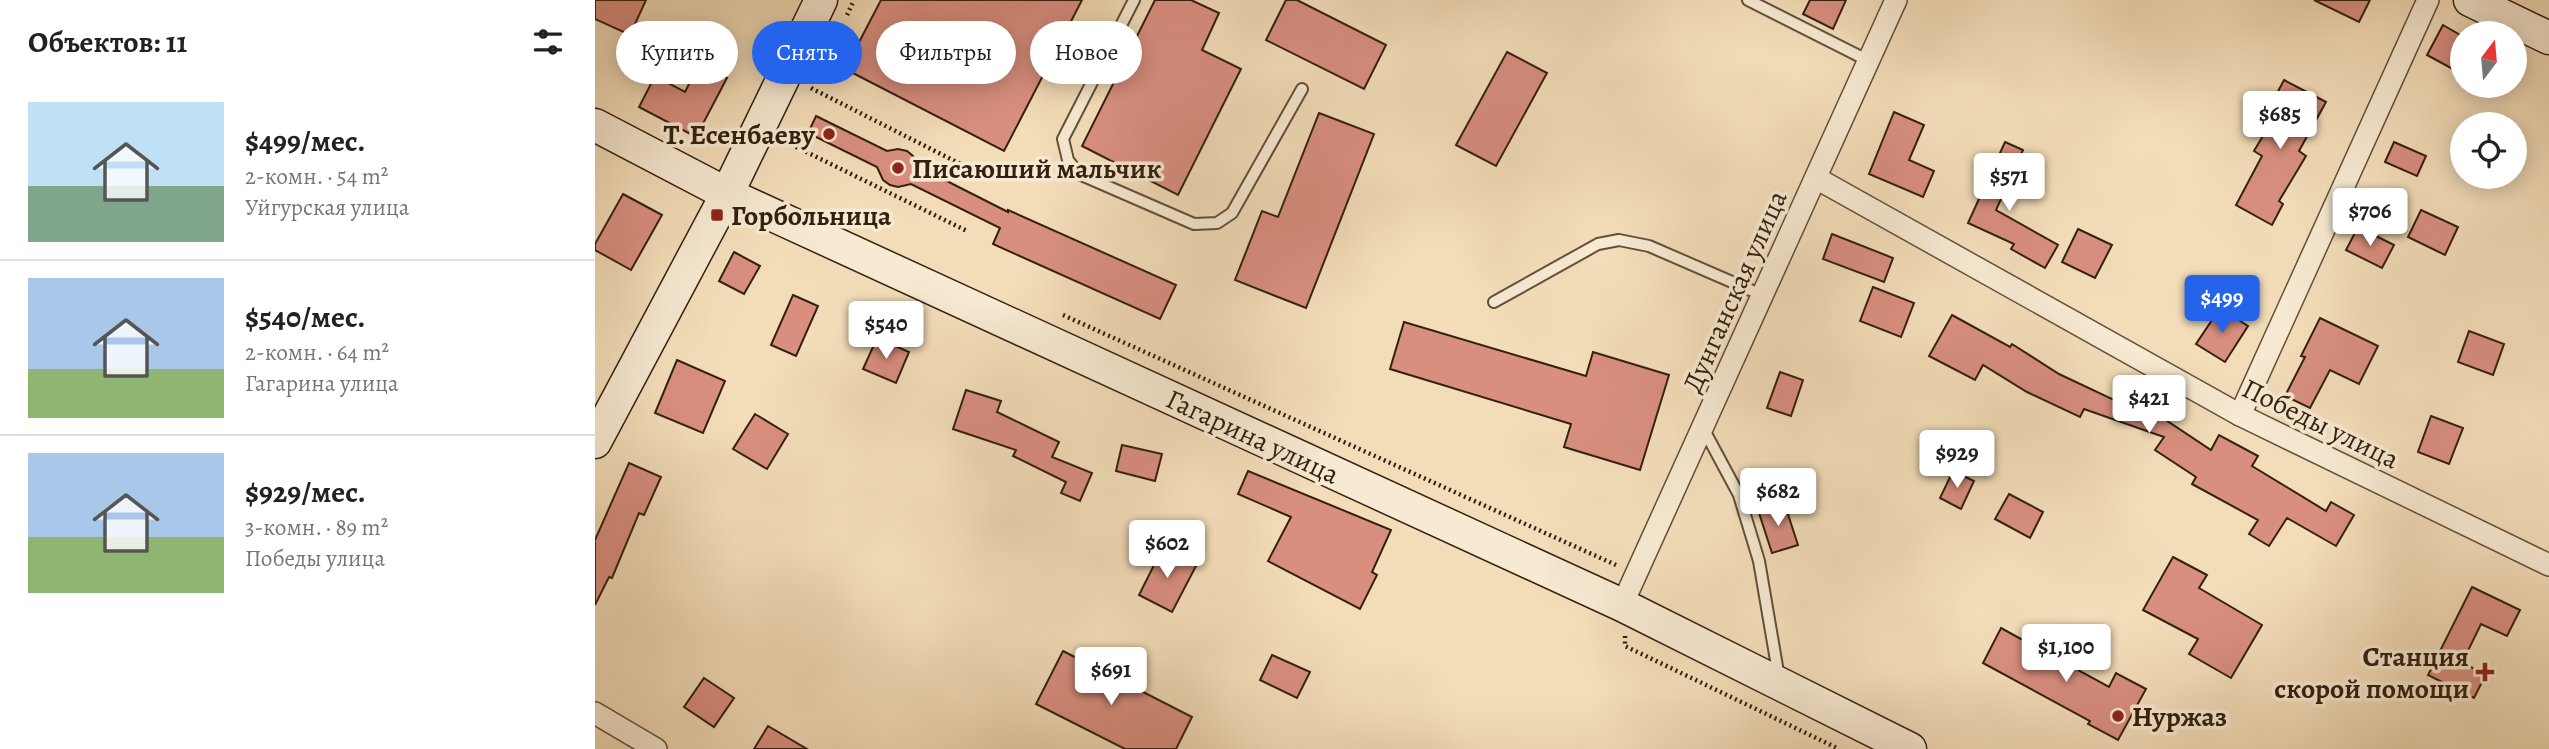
<!DOCTYPE html>
<html lang="ru">
<meta charset="utf-8">
<style>
body{margin:0;font-family:Alegreya,serif;background:#f6f6f6;color:#222;height:100vh;display:flex;flex-direction:column;font-size:26px;white-space:nowrap}
*{box-sizing:border-box;margin:0}
p{font-size:23px;color:#767676}
.icon{flex:none;width:38px;height:38px;fill:none;stroke:currentColor;stroke-width:2;stroke-linecap:round;stroke-linejoin:round}
.map{position:relative;flex:1;overflow:hidden}
.panel{display:flex;flex-direction:column;background:#fff;width:595px}
.panel>*{flex:none}
.guide{position:absolute;left:21px;top:21px;width:665px;height:63px;display:flex;gap:14px}
.needle{width:46px;rotate:16deg}
.tools{position:absolute;left:1855px;top:21px;display:grid;gap:14px}
.tools a{display:grid;place-items:center;width:77px;height:77px;border-radius:50%;background:#fff;box-shadow:0 4px 18px #0003;font-size:35px}
.price{position:absolute;translate:-50% -60px;padding:0 16px;border-radius:7px;background:#fff;color:#222;font-size:23px;line-height:46px;filter:drop-shadow(0 2px 4px #0008)}
.price::after{content:'';position:absolute;left:50%;top:42px;width:21px;height:16px;margin-left:-10px;background:inherit;clip-path:polygon(0 0,100% 0,50% 100%)}
.price.selected{background:#2563eb;color:#fff}
ul{padding:0;list-style:none}
li{display:flex;align-items:center;gap:21px;height:175px;padding:0 28px}
li+li{border-top:2px solid #e0e0e0}
li span{display:grid;place-items:center;flex:none;width:196px;height:140px;border-radius:0px;color:#555}
li>.icon{margin-inline-start:auto}
span .icon{width:84px;height:84px;fill:#fffc;stroke-width:1}
li b{font-size:30px}
h2{display:flex;justify-content:space-between;align-items:center;height:84px;padding:0 28px;font-size:30px}
.pill{padding:0 24px;border-radius:32px;background:#fff;box-shadow:0 4px 18px #0003;font-size:24px;line-height:63px}
.pill.selected{background:#2563eb;color:#fff}
main{display:flex;flex:1;min-height:0}
.map>svg:first-child{display:block}
</style>
<main>
<section class="panel">
<h2>Объектов: 11<svg class="icon" aria-label="filters" viewBox="0 0 24 24"><path d="M4 7h16M4 17h16"/><circle cx="9" cy="7" r="2"/><circle cx="15" cy="17" r="2"/></svg></h2>
<ul>
<li><span style="background:linear-gradient(#bfe0f5 60%,#7fa58c 0)"><svg class="icon" aria-label="home" viewBox="0 0 24 24"><path d="M3 11l9-7 9 7M6 9v11h12V9"/></svg></span><div><b>$499/мес.</b><p>2-комн. · 54 m²</p><p>Уйгурская улица</p></div></li>
<li><span style="background:linear-gradient(#a9c7e8 65%,#8fb573 0)"><svg class="icon" aria-label="home" viewBox="0 0 24 24"><path d="M3 11l9-7 9 7M6 9v11h12V9"/></svg></span><div><b>$540/мес.</b><p>2-комн. · 64 m²</p><p>Гагарина улица</p></div></li>
<li><span style="background:linear-gradient(#a9c7e8 60%,#8fb573 0)"><svg class="icon" aria-label="home" viewBox="0 0 24 24"><path d="M3 11l9-7 9 7M6 9v11h12V9"/></svg></span><div><b>$929/мес.</b><p>3-комн. · 89 m²</p><p>Победы улица</p></div></li>
</ul>
</section>
<div class="map">
<svg width="1954" height="749" viewBox="0 0 1954 749">
<rect width="100%" height="100%" fill="#f3ddb9"/>
<filter id="stains"><feTurbulence type="fractalNoise" baseFrequency=".00286" numOctaves="4"/><feColorMatrix values="0 0 0 0 .2 0 0 0 0 .09 0 0 0 0 .02 0 0 0 .5 -.17"/></filter>
<radialGradient id="worn" r=".72"><stop offset=".6" stop-color="#630" stop-opacity="0"/><stop offset="1" stop-color="#630" stop-opacity=".3"/></radialGradient>
<g fill="#d98f80" stroke="#33200f" stroke-width="2">
<path d="M 0,0 L 51,0 L 35,35 L 0,19 Z"/>
<path d="M 286,0 L 487,0 L 409,151 L 250,69 Z"/>
<path d="M 560,0 L 596,0 L 624,13 L 607,50 L 646,69 L 583,195 L 487,146 Z"/>
<path d="M 691,0 L 702,0 L 791,45 L 769,89 L 671,40 Z"/>
<path d="M 1215,0 L 1251,0 L 1238,29 L 1208,14 Z"/>
<path d="M 1719,0 L 1775,0 L 1764,22 Z"/>
<path d="M 1848,25 L 1867,36 L 1867,74 L 1832,55 Z"/>
<path d="M 912,52 L 952,73 L 901,166 L 861,145 Z"/>
<path d="M 104,64 L 132,78 L 101,137 L 44,107 L 60,76 L 90,92 Z"/>
<path d="M 1689,80 L 1731,102 L 1704,151 L 1711,156 L 1684,201 L 1688,204 L 1677,225 L 1641,205 L 1667,156 L 1659,151 L 1681,114 L 1673,110 Z"/>
<path d="M 1299,112 L 1329,125 L 1314,160 L 1339,171 L 1328,197 L 1274,174 Z"/>
<path d="M 724,113 L 779,134 L 711,308 L 640,280 L 667,211 L 683,217 Z"/>
<path d="M 221,116 L 292,151 L 303,149 L 312,151 L 318,156 L 324,167 L 413,212 L 413,210 L 581,285 L 565,319 L 398,244 L 405,228 L 316,184 L 303,187 L 295,185 L 288,180 L 282,167 L 213,133 Z"/>
<path d="M 1410,142 L 1428,150 L 1401,210 L 1463,245 L 1450,268 L 1416,249 L 1419,244 L 1373,223 Z"/>
<path d="M 1799,142 L 1831,156 L 1822,176 L 1790,162 Z"/>
<path d="M 28,194 L 67,215 L 36,270 L 0,250 L 0,244 Z"/>
<path d="M 1826,210 L 1863,227 L 1850,255 L 1813,237 Z"/>
<path d="M 1763,227 L 1799,245 L 1787,268 L 1751,250 Z"/>
<path d="M 1483,229 L 1517,245 L 1500,278 L 1467,262 Z"/>
<path d="M 1237,234 L 1298,258 L 1289,282 L 1228,259 Z"/>
<path d="M 139,252 L 165,266 L 149,294 L 124,281 Z"/>
<path d="M 1278,287 L 1319,303 L 1306,337 L 1265,321 Z"/>
<path d="M 198,295 L 223,306 L 201,356 L 176,345 Z"/>
<path d="M 1625,308 L 1653,326 L 1630,362 L 1601,344 Z"/>
<path d="M 1357,315 L 1415,347 L 1417,344 L 1464,374 L 1521,401 L 1525,390 L 1562,403 L 1559,412 L 1616,450 L 1624,435 L 1663,456 L 1657,466 L 1731,511 L 1736,502 L 1759,515 L 1741,546 L 1692,518 L 1674,546 L 1654,534 L 1663,520 L 1597,484 L 1601,477 L 1560,450 L 1569,437 L 1489,409 L 1485,417 L 1432,392 L 1388,365 L 1380,380 L 1334,356 Z"/>
<path d="M 1725,318 L 1783,346 L 1764,384 L 1735,370 L 1715,408 L 1690,396 L 1710,357 L 1706,356 Z"/>
<path d="M 809,322 L 991,376 L 998,352 L 1074,375 L 1045,470 L 969,447 L 976,424 L 795,369 Z"/>
<path d="M 1874,331 L 1909,344 L 1898,375 L 1863,362 Z"/>
<path d="M 282,338 L 314,352 L 301,383 L 268,369 Z"/>
<path d="M 82,360 L 130,381 L 108,433 L 60,413 Z"/>
<path d="M 1185,372 L 1208,380 L 1196,416 L 1172,408 Z"/>
<path d="M 371,390 L 406,401 L 402,412 L 464,442 L 457,457 L 497,473 L 485,501 L 466,493 L 471,482 L 418,456 L 421,450 L 358,429 Z"/>
<path d="M 160,414 L 193,434 L 172,469 L 138,449 Z"/>
<path d="M 1836,416 L 1868,428 L 1854,464 L 1823,452 Z"/>
<path d="M 527,445 L 567,454 L 560,481 L 521,471 Z"/>
<path d="M 34,463 L 66,477 L 49,515 L 44,513 L 17,578 L 14,577 L 0,605 L 0,540 Z"/>
<path d="M 653,471 L 796,530 L 777,572 L 782,575 L 765,609 L 673,561 L 696,517 L 643,494 Z"/>
<path d="M 1358,471 L 1379,481 L 1366,509 L 1345,498 Z"/>
<path d="M 1414,494 L 1448,512 L 1435,538 L 1400,519 Z"/>
<path d="M 1189,502 L 1203,545 L 1177,553 L 1163,510 Z"/>
<path d="M 567,549 L 601,566 L 577,612 L 544,595 Z"/>
<path d="M 1578,557 L 1612,575 L 1604,588 L 1667,625 L 1636,678 L 1594,654 L 1603,639 L 1548,610 Z"/>
<path d="M 1877,587 L 1925,610 L 1912,636 L 1886,624 L 1867,663 L 1891,674 L 1879,698 L 1833,675 Z"/>
<path d="M 1406,628 L 1514,687 L 1521,673 L 1551,689 L 1523,740 L 1493,724 L 1495,721 L 1388,663 Z"/>
<path d="M 468,651 L 597,717 L 581,749 L 530,749 L 441,704 Z"/>
<path d="M 677,655 L 715,672 L 702,698 L 665,680 Z"/>
<path d="M 109,678 L 139,698 L 119,727 L 89,707 Z"/>
<path d="M 173,726 L 212,749 L 159,749 Z"/>
</g>
<g fill="none" stroke-linecap="round" stroke-linejoin="round">
<g stroke="#634f3a" stroke-width="14">
<g id="lane">
<path d="M 539,0 L 468,139 L 473,160 L 484,174 L 599,224 L 622,223 L 637,213 L 707,89"/>
<path d="M 1153,0 L 1274,61"/>
<path d="M 899,302 L 1003,244 L 1024,240 L 1054,246 L 1167,295"/>
<path d="M 1108,428 L 1144,495 L 1164,561 L 1184,678"/>
</g>
</g>
<g stroke="#634f3a" stroke-width="24">
<g id="street">
<path d="M 1221,178 L 1645,415 L 1954,565"/>
<path d="M 1645,415 L 1833,0"/>
<path d="M 1027,605 L 1301,0"/>
<path d="M 0,713 L 61,749"/>
</g>
</g>
<g stroke="#33200f" stroke-width="35">
<g id="secondary">
<path d="M 1875,0 L 1954,38"/>
<path d="M 0,125 L 132,194 L 1027,605 L 1315,749"/>
<path d="M 0,442 L 132,194 L 226,0"/>
</g>
</g>
<g stroke="#33200f" stroke-width="4.5" stroke-dasharray="2 3.5" stroke-linecap="butt">
<path d="M 252,15 L 259,0"/>
<path d="M 216,88 L 387,175"/>
<path d="M 191,142 L 372,231"/>
<path d="M 468,315 L 1021,565"/>
<path d="M 1030,636 L 1030,646 L 1244,749"/>
</g>
<use href="#lane" stroke="#f7e9d2" stroke-width="10"/>
<use href="#street" stroke="#f7e9d2" stroke-width="21"/>
<use href="#secondary" stroke="#f7e9d2" stroke-width="32"/>
</g>
<g fill="#8f2418" stroke="#f7e9d2" stroke-width="2.5">
<circle cx="234" cy="134" r="7"/>
<circle cx="303" cy="168" r="7"/>
<rect x="115" y="208" width="14" height="14" rx="3.5"/>
<path d="M1886.5 661.5h7v7h7v7h-7v7h-7v-7h-7v-7h7z"/>
<circle cx="1523" cy="716" r="7"/>
</g>
<g text-anchor="middle" stroke-width="7" stroke-linejoin="round" paint-order="stroke">
<g font-size="28" font-weight="bold" fill="#33200f" stroke="#f7e9d2" text-anchor="start">
<text x="220" y="144" text-anchor="end">Т. Есенбаеву</text>
<text x="317" y="178">Писаюший мальчик</text>
<text x="136" y="225">Горбольница</text>
<text x="1874" y="666" text-anchor="end">Станция<tspan x="1874" dy="32">скорой помощи</tspan></text>
<text x="1537" y="726">Нуржаз</text>
</g>
<g font-size="28" fill="#33200f" stroke="#f7e9d2">
<text transform="translate(1139 291) rotate(-66)" y="10">Дунганская улица</text>
<text transform="translate(1726 423) rotate(26)" y="10">Победы улица</text>
<text transform="translate(658 436) rotate(25)" y="10">Гагарина улица</text>
</g>
</g>
<rect width="100%" height="100%" filter="url(#stains)"/>
<rect width="100%" height="100%" fill="url(#worn)"/>
</svg>
<div class="tools">
<a><svg class="needle" viewBox="-14 -14 28 28"><path d="M0-13l5 13h-10z" fill="#e53935"/><path d="M0 13l5-13h-10z" fill="#767676"/></svg></a>
<a><svg class="icon" aria-label="locate" viewBox="0 0 24 24"><circle cx="12" cy="12" r="6"/><path d="M12 2v4M12 18v4M2 12h4M18 12h4"/></svg></a>
</div>
<b class="price" style="left:1685px;top:151px">$685</b>
<b class="price" style="left:1414px;top:213px">$571</b>
<b class="price" style="left:1775px;top:248px">$706</b>
<b class="price selected" style="left:1627px;top:335px">$499</b>
<b class="price" style="left:291px;top:361px">$540</b>
<b class="price" style="left:1554px;top:435px">$421</b>
<b class="price" style="left:1362px;top:490px">$929</b>
<b class="price" style="left:1183px;top:528px">$682</b>
<b class="price" style="left:572px;top:580px">$602</b>
<b class="price" style="left:1471px;top:684px">$1,100</b>
<b class="price" style="left:516px;top:707px">$691</b>
<div class="guide">
<a class="pill">Купить</a>
<a class="pill selected">Снять</a>
<a class="pill">Фильтры</a>
<a class="pill">Новое</a>
</div>
</div>
</main>
